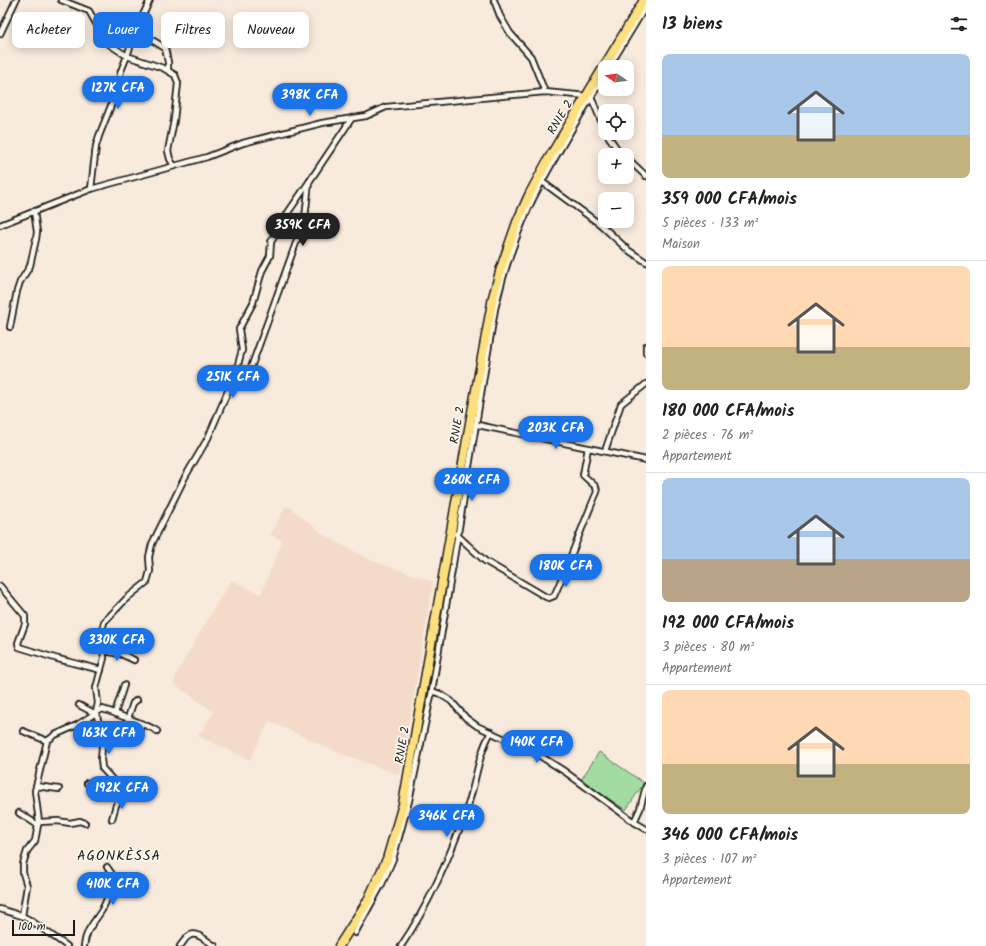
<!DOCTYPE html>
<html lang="fr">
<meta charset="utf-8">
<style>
body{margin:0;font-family:Kalam,sans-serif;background:#f6f6f6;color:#222;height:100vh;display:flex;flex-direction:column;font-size:15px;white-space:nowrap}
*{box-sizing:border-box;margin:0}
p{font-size:13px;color:#767676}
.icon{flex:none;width:22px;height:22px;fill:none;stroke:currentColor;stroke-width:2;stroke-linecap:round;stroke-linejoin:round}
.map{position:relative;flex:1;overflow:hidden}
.sheet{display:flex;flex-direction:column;background:#fff;width:340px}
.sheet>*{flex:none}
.hud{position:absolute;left:12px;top:12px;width:380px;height:36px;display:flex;gap:8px}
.needle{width:26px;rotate:283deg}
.fabs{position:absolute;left:598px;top:60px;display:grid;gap:8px}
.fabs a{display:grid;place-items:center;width:36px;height:36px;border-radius:8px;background:#fff;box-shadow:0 2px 10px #0003;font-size:20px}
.scale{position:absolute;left:12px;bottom:10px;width:63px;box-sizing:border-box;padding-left:4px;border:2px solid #1c1c1c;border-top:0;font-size:11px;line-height:14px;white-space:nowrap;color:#1c1c1c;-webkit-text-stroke:3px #fbf7ec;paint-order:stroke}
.price{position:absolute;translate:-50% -34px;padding:0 9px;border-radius:14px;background:#1a73e8;color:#fff;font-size:13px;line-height:26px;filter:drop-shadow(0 1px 2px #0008)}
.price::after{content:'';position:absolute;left:50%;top:24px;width:12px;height:9px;margin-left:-6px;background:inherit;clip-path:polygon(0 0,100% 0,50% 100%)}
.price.active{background:#222;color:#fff}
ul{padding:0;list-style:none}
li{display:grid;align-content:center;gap:8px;height:212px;padding:0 16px}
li+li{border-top:1px solid #e0e0e0}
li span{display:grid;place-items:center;height:124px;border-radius:8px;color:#555}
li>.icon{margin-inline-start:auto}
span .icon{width:72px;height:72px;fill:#fffc;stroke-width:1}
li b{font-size:17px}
h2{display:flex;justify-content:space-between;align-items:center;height:48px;padding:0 16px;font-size:17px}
.tag{padding:0 14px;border-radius:8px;background:#fff;box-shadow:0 2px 10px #0003;font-size:14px;line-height:36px}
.tag.active{background:#1a73e8;color:#fff}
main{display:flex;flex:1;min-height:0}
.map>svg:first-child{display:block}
</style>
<main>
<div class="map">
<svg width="646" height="946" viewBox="0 0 646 946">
<rect width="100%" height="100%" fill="#f8eadc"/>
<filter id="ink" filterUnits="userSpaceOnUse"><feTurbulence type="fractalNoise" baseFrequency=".025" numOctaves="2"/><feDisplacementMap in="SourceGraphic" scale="8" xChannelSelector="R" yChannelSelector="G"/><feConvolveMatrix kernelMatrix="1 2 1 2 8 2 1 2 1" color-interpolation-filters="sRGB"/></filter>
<g filter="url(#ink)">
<path fill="#f4dbc9" d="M 285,507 L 289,507 L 326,536 L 368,559 L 433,582 L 400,775 L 344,755 L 269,721 L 250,760 L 198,736 L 214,712 L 174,684 L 177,672 L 231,580 L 261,594 L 282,542 L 281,539 L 270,535 Z"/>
<path fill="#a3dca2" stroke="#607c5f" d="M 599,752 L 644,783 L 626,810 L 581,780 Z"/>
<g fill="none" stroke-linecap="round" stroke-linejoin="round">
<g stroke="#1c1c1c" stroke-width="8">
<g id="minor">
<path d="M 61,0 L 89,11 L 103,36 L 104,41 L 127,56 L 163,68 L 175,75 L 178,83 L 174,120 L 168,151 L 170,159 L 174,166"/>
<path d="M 494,0 L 500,16 L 510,33 L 531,57 L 545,92"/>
<path d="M 136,30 L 165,48 L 168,62 L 168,70"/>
<path d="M 0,34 L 16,0"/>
<path d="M 609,67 L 646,6"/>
<path d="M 606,133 L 618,150 L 623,155"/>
<path d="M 627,158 L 646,176"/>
<path d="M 541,181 L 601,225 L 628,250 L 646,262"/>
<path d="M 91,189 L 96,146 L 99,136 L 114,98 L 121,71 L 127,56 L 136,30 L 150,0"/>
<path d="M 0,225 L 91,189 L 207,157 L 243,143 L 322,123 L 366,116 L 386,107 L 545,92 L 587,96 L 591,97 L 605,130"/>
<path d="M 10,327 L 17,291 L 20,282 L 30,266 L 36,239 L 37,232 L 34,211"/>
<path d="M 646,346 L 646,353"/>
<path d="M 250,379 L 249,373 L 305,218 L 309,182 L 352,118"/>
<path d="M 473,424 L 646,460"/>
<path d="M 605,451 L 621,404 L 646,384"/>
<path d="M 456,534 L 485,561 L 546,597 L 549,598 L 554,596 C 570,561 582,526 597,492 L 596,487 L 583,475 L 588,448"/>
<path d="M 0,586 L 25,616 L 25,624 L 18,643 L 19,647 L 58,659 L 101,670"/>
<path d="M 104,651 L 121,654 L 134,660"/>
<path d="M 432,691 L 440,694 L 451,701 L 466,718 L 477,726 L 537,754 L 564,771 L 634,822 L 646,829"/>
<path d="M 79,705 L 94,713"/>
<path d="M 115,713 L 124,685"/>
<path d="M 128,718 L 133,703 L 137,700"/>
<path d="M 23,731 L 47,741"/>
<path d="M 137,736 L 142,724"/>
<path d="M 87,783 L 115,794 L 121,794 L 121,798 L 116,805 L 112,819"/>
<path d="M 36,786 L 59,789"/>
<path d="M 121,794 L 118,786 L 102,768 L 101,759 L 102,748 L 100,728 L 96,712 L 98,703 L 96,688 L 104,658 L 102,631 L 104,622 L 127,598 L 147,582 L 150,571 L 149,557 L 152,544 L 185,477 L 208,438 L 236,372 L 242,350 L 239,329 L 253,303 L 262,271 L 270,256 L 271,242 L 289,211 L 309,182"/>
<path d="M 19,813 L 38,825 L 39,822 L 58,821 L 70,823 L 80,821 L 85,823"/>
<path d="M 39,822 L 35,791 L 47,741 L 55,735 L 77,725 L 102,709 C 111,711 115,714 124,717 C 135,721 146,724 157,731"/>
<path d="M 634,822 L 640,809 L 646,786"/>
<path d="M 0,909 L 22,916 L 30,920 L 67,946"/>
<path d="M 22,916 L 27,886 L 23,873 L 23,864 L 27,851 L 35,841 L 38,825"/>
<path d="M 355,933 L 382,884 L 393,859 L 409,801 L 432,691 L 495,309 C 503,274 514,240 529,207 C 551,161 579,118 605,74"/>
<path d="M 84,946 C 86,929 94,923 102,910 C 108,899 111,887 112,874 L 107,867"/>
<path d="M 180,946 C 183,943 185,938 189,936 C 196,930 208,942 215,946"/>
<path d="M 401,946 C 429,905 452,852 468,805 C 476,781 478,755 491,732"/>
</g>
</g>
<g stroke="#1c1c1c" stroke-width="11">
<path id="trunk" d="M 339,946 L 367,902 L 387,859 L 403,804 L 470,423 L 493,297 L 501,268 L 517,222 L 529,195 L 549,158 L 644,0"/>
</g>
<use href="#minor" stroke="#fbf7ec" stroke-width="4.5"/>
<use href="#trunk" stroke="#fce080" stroke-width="8"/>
</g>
</g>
<g text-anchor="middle" stroke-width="3.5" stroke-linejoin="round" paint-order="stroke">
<g font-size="12" fill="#1c1c1c" stroke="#fbf7ec">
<text transform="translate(560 117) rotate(-59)" y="4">RNIE 2</text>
<text transform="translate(457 425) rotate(-80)" y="4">RNIE 2</text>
<text transform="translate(402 745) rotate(-80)" y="4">RNIE 2</text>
</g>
<g font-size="14" letter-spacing="1" fill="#1c1c1c" stroke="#fbf7ec">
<text x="119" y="860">AGONKÈSSA</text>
</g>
</g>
</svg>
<div class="fabs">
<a><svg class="needle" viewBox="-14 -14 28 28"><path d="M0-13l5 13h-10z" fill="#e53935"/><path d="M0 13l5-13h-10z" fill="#767676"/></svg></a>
<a><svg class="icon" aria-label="locate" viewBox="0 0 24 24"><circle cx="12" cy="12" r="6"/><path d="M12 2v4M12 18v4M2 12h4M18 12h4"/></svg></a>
<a>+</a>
<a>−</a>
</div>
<div class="scale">100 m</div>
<b class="price" style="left:118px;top:110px">127K CFA</b>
<b class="price" style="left:310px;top:117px">398K CFA</b>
<b class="price active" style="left:303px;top:247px">359K CFA</b>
<b class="price" style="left:233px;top:399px">251K CFA</b>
<b class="price" style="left:556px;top:450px">203K CFA</b>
<b class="price" style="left:472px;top:502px">260K CFA</b>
<b class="price" style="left:566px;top:588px">180K CFA</b>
<b class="price" style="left:117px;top:662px">330K CFA</b>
<b class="price" style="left:109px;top:755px">163K CFA</b>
<b class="price" style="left:537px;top:764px">140K CFA</b>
<b class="price" style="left:122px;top:810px">192K CFA</b>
<b class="price" style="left:447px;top:838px">346K CFA</b>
<b class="price" style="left:113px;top:906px">410K CFA</b>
<div class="hud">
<a class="tag">Acheter</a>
<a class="tag active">Louer</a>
<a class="tag">Filtres</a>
<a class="tag">Nouveau</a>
</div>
</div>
<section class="sheet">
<h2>13 biens<svg class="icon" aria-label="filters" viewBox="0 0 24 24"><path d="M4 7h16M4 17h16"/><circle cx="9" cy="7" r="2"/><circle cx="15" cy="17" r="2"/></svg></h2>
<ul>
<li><span style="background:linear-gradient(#a9c7e8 65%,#c2b280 0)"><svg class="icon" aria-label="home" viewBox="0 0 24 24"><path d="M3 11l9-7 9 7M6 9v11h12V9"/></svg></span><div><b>359 000 CFA/mois</b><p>5 pièces · 133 m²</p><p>Maison</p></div></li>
<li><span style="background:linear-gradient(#ffd9b3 65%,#c2b280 0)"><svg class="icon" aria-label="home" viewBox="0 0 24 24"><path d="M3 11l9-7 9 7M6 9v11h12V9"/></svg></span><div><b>180 000 CFA/mois</b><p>2 pièces · 76 m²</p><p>Appartement</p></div></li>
<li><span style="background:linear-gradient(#a9c7e8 65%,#b9a48a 0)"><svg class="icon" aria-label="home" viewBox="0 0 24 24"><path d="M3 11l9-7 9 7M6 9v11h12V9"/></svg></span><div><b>192 000 CFA/mois</b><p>3 pièces · 80 m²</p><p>Appartement</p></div></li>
<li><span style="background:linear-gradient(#ffd9b3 60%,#c2b280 0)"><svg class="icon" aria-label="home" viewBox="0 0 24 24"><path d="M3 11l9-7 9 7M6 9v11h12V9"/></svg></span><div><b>346 000 CFA/mois</b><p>3 pièces · 107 m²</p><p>Appartement</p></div></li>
</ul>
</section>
</main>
